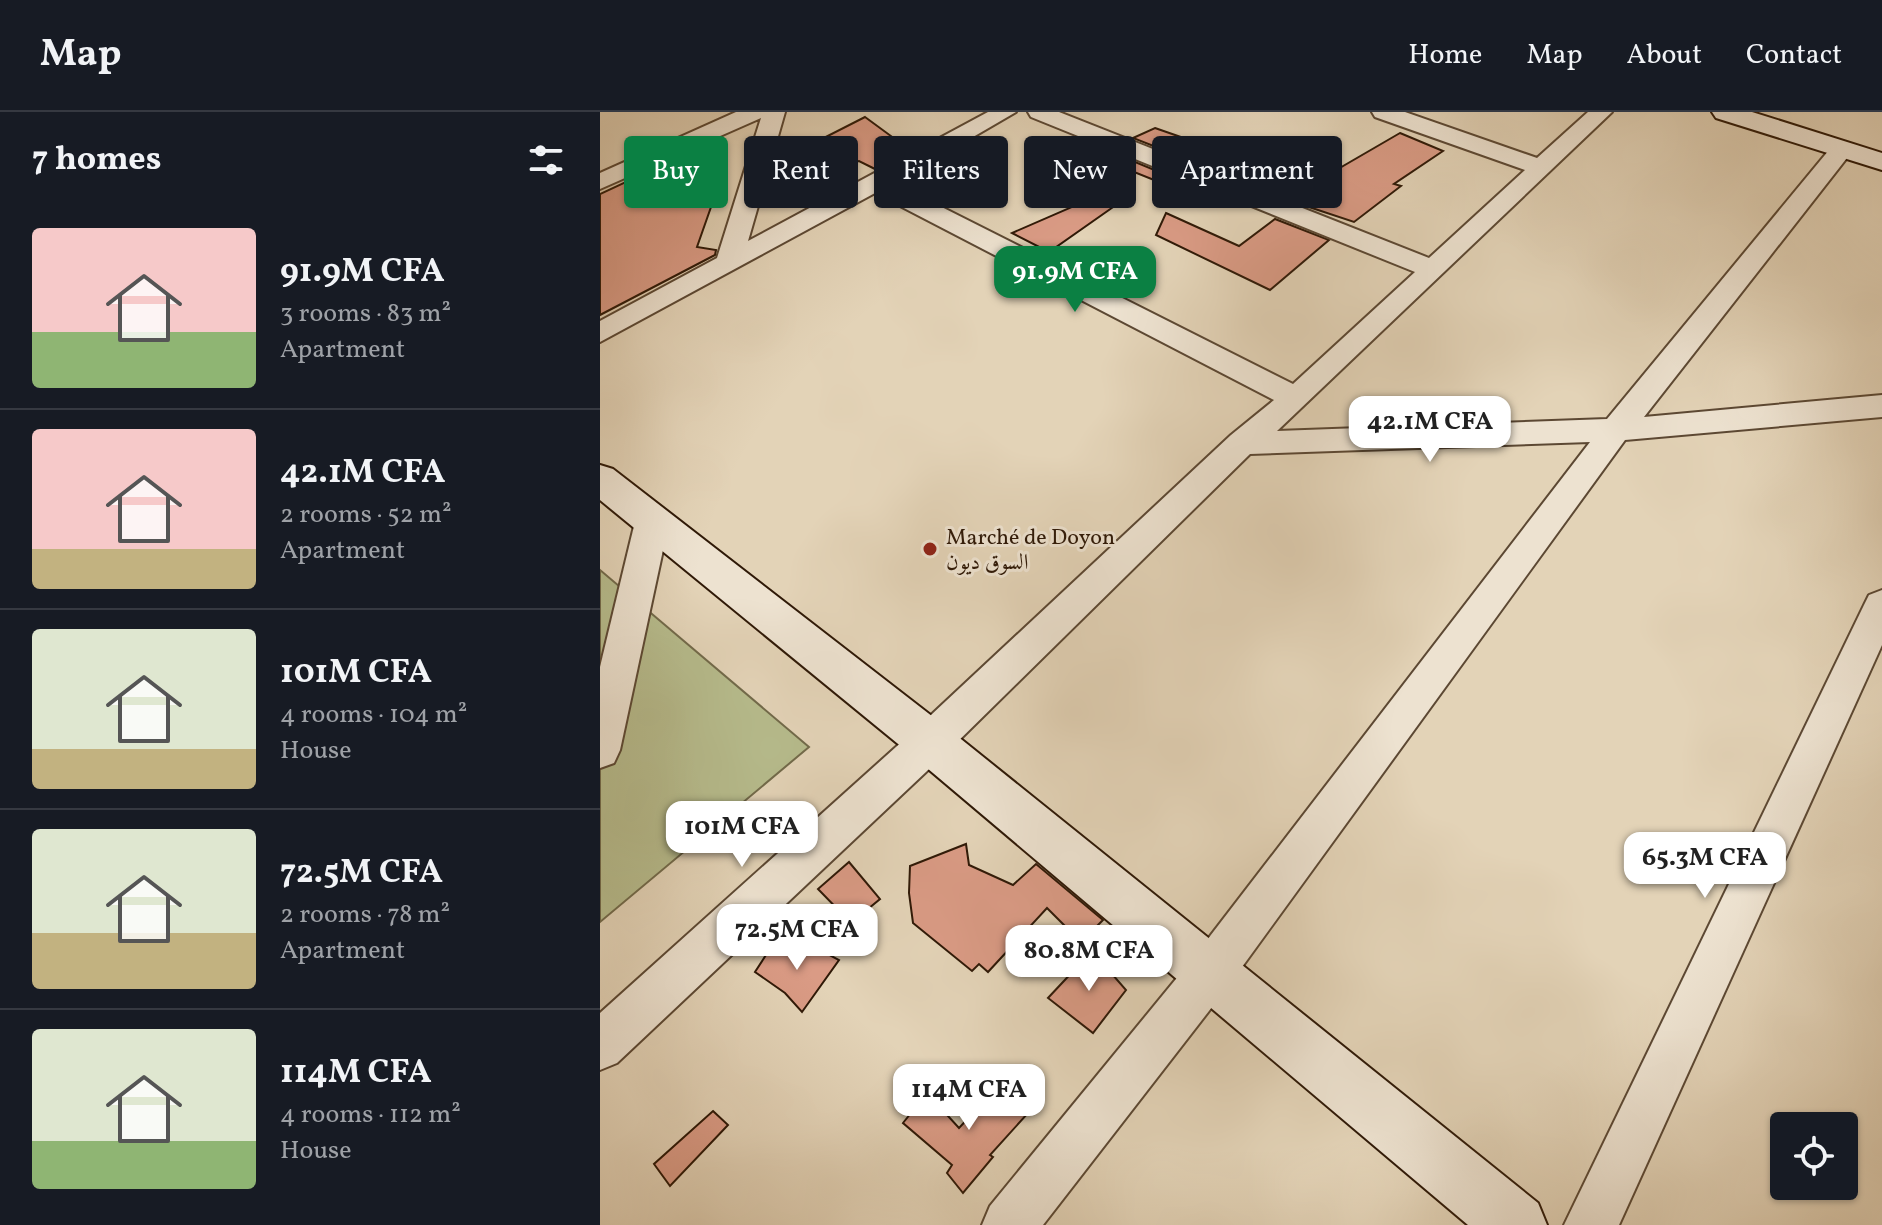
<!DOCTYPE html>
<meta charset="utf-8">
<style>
body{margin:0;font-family:Vollkorn,Amiri,serif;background:#242831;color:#f1f3f6;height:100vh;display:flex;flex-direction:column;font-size:30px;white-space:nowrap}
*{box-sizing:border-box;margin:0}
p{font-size:26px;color:#9ea1a6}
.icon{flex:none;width:44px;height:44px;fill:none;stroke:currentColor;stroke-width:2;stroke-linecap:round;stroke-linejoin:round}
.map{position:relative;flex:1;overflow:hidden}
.drawer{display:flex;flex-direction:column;background:#171b24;width:600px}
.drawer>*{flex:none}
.guide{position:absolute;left:24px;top:24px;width:760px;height:72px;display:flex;gap:16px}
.buttons{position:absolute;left:1170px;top:1000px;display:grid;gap:16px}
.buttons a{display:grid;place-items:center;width:88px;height:88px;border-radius:8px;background:#171b24;box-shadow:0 2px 6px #0004;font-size:40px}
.price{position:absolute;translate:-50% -68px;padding:0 18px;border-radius:16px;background:#fff;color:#222;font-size:26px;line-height:52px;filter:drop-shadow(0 2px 4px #0008)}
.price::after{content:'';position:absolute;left:50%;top:48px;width:24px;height:18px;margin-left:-12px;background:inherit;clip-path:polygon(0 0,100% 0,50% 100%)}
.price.on{background:#0b8043;color:#fff}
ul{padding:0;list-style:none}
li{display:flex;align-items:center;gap:24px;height:200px;padding:0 32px}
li+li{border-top:2px solid #363941}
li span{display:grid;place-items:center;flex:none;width:224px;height:160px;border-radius:8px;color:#555}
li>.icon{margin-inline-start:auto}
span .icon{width:96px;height:96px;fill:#fffc;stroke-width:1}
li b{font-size:34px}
h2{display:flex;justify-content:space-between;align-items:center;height:96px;padding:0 32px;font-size:34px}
.pill{padding:0 28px;border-radius:8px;background:#171b24;box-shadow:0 2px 6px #0004;font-size:28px;line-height:72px}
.pill.on{background:#0b8043;color:#fff}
header{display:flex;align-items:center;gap:48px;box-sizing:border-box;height:112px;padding:0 40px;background:#171b24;border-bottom:2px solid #363941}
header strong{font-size:38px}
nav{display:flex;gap:44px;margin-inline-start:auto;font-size:28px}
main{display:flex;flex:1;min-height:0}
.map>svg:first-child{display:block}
</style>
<header>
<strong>Map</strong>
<nav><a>Home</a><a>Map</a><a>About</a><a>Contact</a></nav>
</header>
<main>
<section class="drawer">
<h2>7 homes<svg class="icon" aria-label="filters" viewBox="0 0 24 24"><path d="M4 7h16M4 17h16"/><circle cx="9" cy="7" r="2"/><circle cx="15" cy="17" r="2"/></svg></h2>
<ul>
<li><span style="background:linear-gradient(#f6c9c9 65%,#8fb573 0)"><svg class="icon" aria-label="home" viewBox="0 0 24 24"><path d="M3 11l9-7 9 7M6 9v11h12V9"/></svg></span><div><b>91.9M CFA</b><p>3 rooms · 83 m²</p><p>Apartment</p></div></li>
<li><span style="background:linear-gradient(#f6c9c9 75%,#c2b280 0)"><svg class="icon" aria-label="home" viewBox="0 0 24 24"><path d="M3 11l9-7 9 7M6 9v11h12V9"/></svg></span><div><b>42.1M CFA</b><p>2 rooms · 52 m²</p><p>Apartment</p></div></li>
<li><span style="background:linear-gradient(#dfe7d0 75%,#c2b280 0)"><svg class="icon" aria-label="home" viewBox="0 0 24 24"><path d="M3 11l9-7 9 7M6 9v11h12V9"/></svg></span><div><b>101M CFA</b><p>4 rooms · 104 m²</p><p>House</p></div></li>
<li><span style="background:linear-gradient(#dfe7d0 65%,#c2b280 0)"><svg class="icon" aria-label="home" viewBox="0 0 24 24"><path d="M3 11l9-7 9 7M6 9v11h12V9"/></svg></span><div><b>72.5M CFA</b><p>2 rooms · 78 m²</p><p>Apartment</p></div></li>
<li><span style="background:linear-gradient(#dfe7d0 70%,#8fb573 0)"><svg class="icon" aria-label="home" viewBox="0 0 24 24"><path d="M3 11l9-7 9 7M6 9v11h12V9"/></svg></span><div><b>114M CFA</b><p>4 rooms · 112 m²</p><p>House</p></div></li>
</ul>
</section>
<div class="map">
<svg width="1282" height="1113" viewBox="0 0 1282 1113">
<rect width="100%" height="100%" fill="#e3d3b7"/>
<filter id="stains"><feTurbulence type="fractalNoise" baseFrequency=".0025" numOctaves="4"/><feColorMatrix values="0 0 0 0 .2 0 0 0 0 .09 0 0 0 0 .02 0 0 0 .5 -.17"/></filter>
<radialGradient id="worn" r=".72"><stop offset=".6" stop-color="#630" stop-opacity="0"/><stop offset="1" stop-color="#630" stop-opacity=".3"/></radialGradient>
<path fill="#b6bb8c" stroke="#726a4a" stroke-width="2" d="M 0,458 L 209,635 L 0,810 Z"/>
<g fill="#da9b85" stroke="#2f1907" stroke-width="2">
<path d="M 265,5 L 310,38 L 275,57 L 259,49 L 215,61 L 185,32 L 216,30 Z"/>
<path d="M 555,16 L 621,39 L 607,55 L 533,26 Z"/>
<path d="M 800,21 L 843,39 L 794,72 L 801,74 L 754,110 L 697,91 L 704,85 L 695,82 Z"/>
<path d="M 506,38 L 591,73 L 584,80 L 494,44 Z"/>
<path d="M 90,40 L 124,58 L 97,135 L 116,138 L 115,143 L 0,203 L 0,82 Z"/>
<path d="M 330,53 L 351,68 L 329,82 L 302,70 Z"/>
<path d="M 520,74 L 526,86 L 449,140 L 412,121 Z"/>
<path d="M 566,101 L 639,134 L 675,107 L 729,128 L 670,178 L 556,123 Z"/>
<path d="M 366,732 L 369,753 L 413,773 L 436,752 L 503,808 L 481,830 L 447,796 L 388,860 L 379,852 L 372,859 L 313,811 L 309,781 L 310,754 Z"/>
<path d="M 249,750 L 280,787 L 251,811 L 218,777 Z"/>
<path d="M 175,829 L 207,842 L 213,834 L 239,848 L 202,900 L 185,881 L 155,860 Z"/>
<path d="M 492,839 L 526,878 L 493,921 L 448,886 Z"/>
<path d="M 406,966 L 429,1000 L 390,1043 L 393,1045 L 363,1081 L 347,1061 L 352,1053 L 303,1011 L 327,981 L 359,1016 Z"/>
<path d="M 113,999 L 128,1013 L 70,1074 L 54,1052 Z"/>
</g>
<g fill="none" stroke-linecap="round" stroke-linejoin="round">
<g stroke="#5c4833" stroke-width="4">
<g id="street">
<path d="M 136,0 L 185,0 L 148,129 L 388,0 L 416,0 L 294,71 L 693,272 L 815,160 L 431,5 L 428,0 L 459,0 L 829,146 L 925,58 L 775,5 L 772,0 L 805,0 L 937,46 L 988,0 L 1012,0 L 677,319 L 1007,307 L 1234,32 L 1250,32 L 1254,37 L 1250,42 L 1044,305 L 1282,283 L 1282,305 L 1025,328 L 626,877 L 443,1113 L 382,1113 L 390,1094 L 594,845 L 990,330 L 650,342 L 344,643 L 17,951 L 0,958 L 0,901 L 316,617 L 631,323 L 674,288 L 275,81 L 0,230 L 0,209 L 117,146 L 161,6 L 0,77 L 0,61 Z"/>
<path d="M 52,397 L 64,401 L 69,410 L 20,638 L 14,651 L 0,656 L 0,555 L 35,410 L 40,401 Z"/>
<path d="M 1282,478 L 1282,533 L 1019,1113 L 964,1113 L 1264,493 L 1269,483 Z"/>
</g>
</g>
<g stroke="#2f1907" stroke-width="4">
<g id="secondary">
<path d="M 1112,0 L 1152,0 L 1282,41 L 1282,58 L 1116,6 Z"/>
<path d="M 0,353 L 13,357 L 346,615 L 938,1091 L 947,1113 L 868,1113 L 314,645 L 0,388 Z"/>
</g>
</g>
<use href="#street" fill="#ede2d0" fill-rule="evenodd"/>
<use href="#secondary" fill="#ede2d0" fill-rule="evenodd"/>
</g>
<circle fill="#8f2418" stroke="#ede2d0" stroke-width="3" cx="330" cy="437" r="8"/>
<g text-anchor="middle" stroke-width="6" stroke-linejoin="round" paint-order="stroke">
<g font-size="22" fill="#2f1907" stroke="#ede2d0" text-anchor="start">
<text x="346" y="432">Marché de Doyon<tspan x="346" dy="25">السوق ديون</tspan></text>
</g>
</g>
<rect width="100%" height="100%" filter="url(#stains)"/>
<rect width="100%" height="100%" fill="url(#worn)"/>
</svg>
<div class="buttons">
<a><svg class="icon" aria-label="locate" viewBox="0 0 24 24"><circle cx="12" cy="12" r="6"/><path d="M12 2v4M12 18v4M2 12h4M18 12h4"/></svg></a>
</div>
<b class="price on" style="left:475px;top:202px">91.9M CFA</b>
<b class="price" style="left:830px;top:352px">42.1M CFA</b>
<b class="price" style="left:142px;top:757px">101M CFA</b>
<b class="price" style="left:1105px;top:788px">65.3M CFA</b>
<b class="price" style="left:197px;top:860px">72.5M CFA</b>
<b class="price" style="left:489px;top:881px">80.8M CFA</b>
<b class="price" style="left:369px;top:1020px">114M CFA</b>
<div class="guide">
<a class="pill on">Buy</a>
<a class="pill">Rent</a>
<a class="pill">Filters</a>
<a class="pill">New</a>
<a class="pill">Apartment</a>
</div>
</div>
</main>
